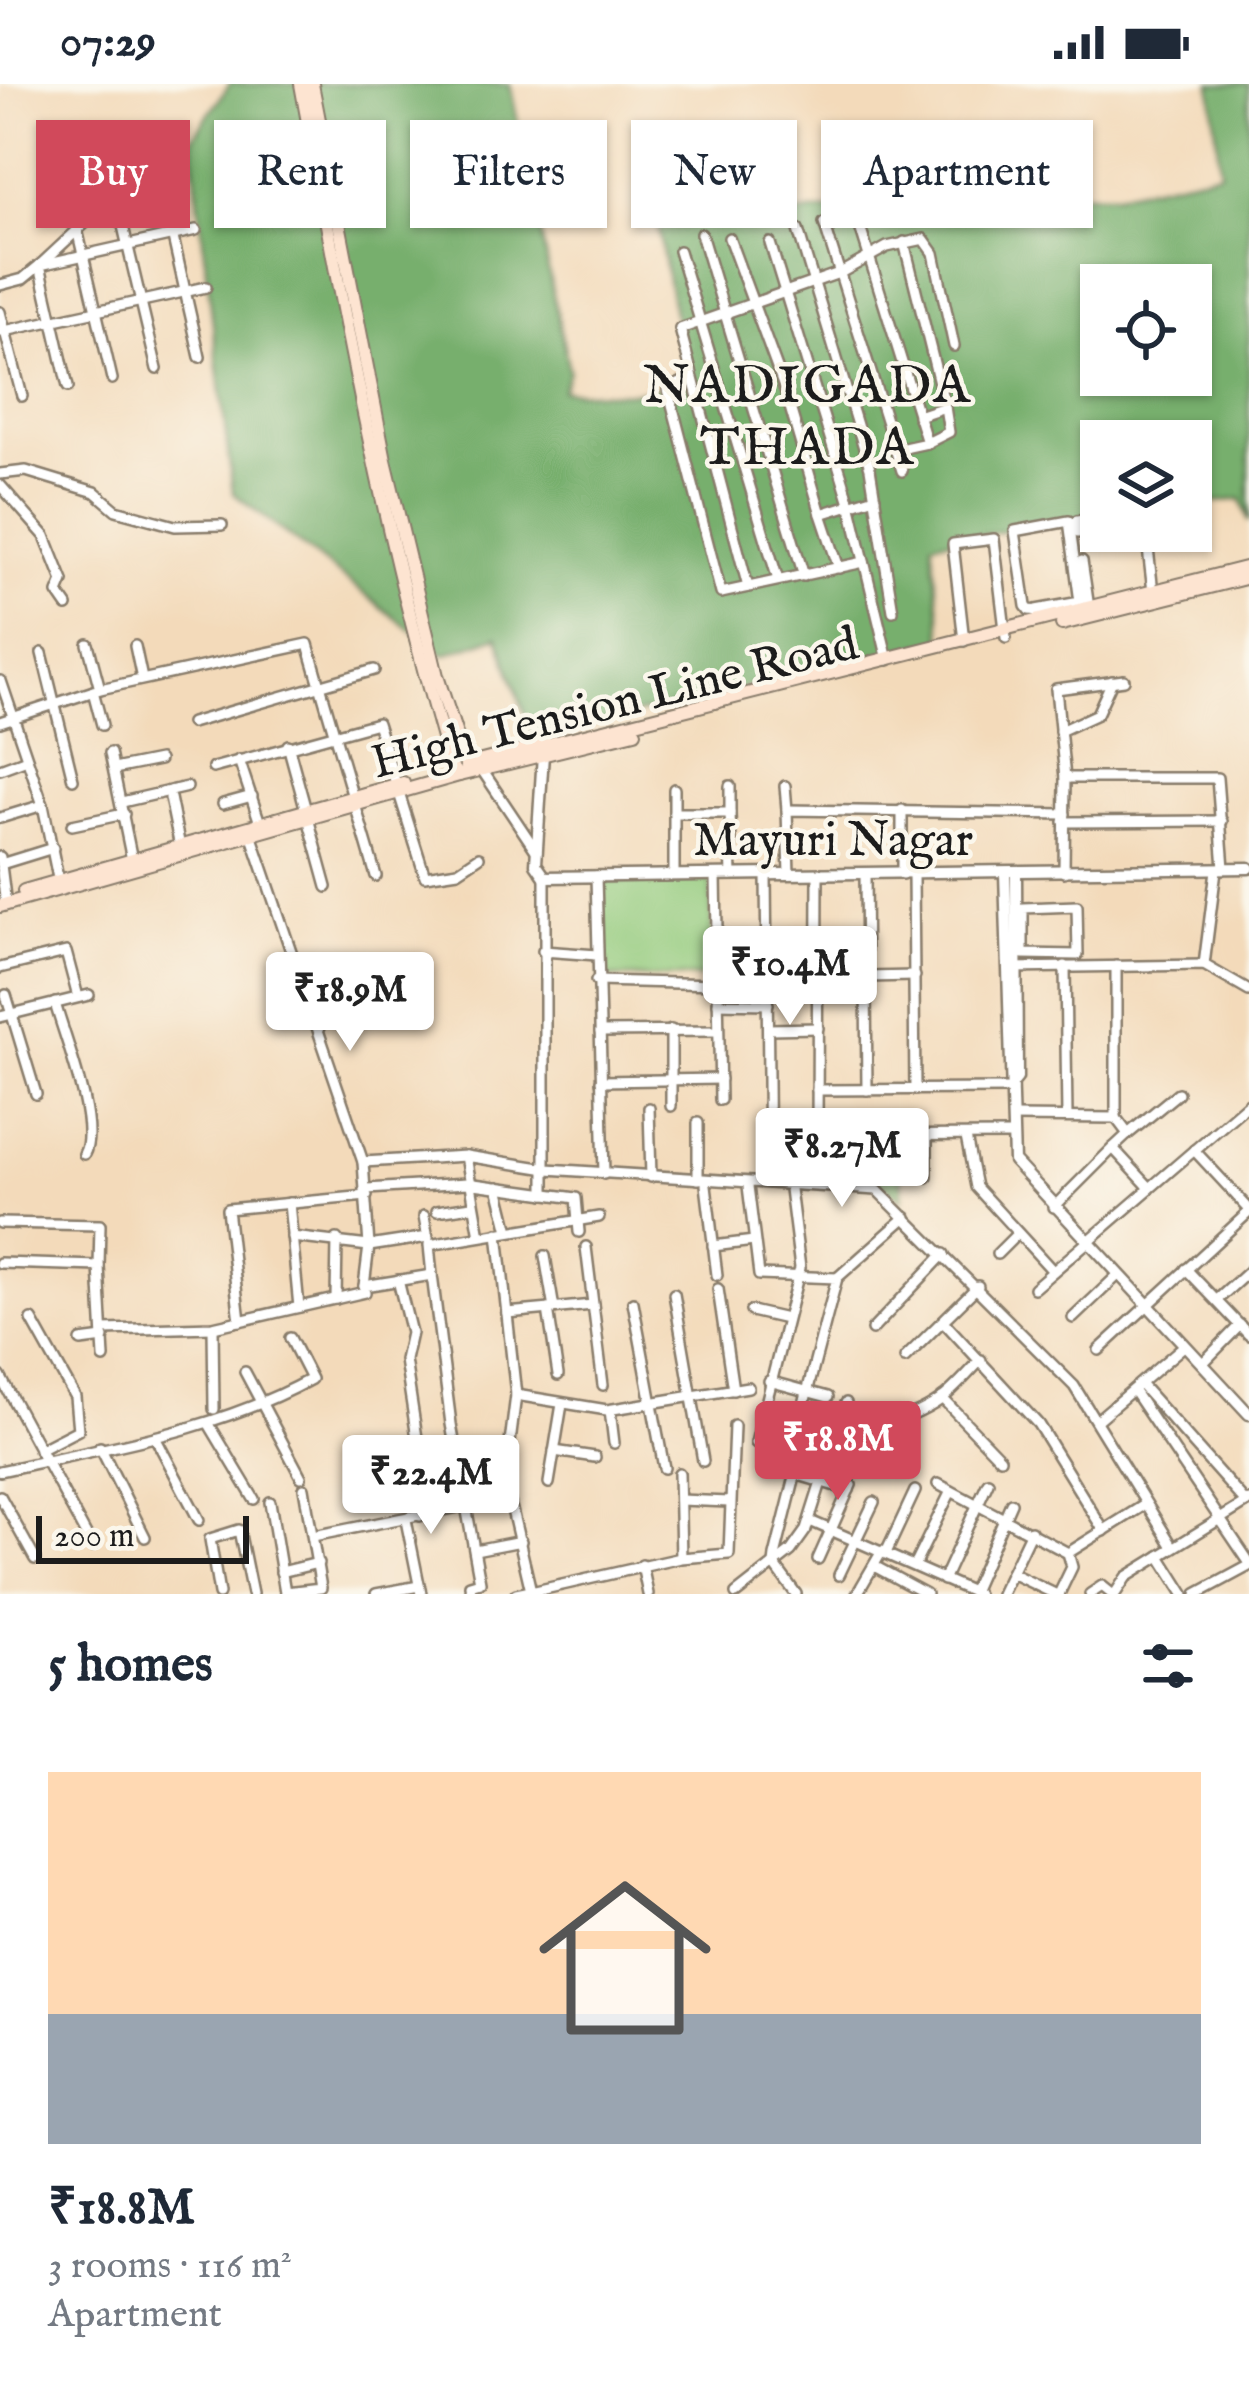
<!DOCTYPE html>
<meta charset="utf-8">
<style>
body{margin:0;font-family:"IM FELL English",serif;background:#f2f2f3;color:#1f2937;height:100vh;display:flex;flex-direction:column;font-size:45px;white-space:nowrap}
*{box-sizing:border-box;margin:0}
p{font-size:39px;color:#747a83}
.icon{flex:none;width:66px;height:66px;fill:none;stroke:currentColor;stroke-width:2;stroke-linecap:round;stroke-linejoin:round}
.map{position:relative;height:1510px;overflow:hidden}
.drawer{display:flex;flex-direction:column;background:#fff;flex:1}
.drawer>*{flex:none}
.banner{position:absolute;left:36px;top:36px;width:1179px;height:108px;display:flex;gap:24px}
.tools{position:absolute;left:1080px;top:180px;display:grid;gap:24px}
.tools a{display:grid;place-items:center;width:132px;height:132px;border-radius:0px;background:#fff;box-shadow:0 3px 9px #0004;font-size:60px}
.scale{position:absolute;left:36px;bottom:30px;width:213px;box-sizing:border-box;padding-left:12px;border:6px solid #1c1c1c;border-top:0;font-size:33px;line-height:42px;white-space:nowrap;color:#1c1c1c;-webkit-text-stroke:9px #fbf7ec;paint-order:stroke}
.price{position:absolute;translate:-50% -102px;padding:0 27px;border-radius:12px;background:#fff;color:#222;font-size:39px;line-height:78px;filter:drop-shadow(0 3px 6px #0008)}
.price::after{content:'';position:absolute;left:50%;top:72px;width:36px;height:27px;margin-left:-18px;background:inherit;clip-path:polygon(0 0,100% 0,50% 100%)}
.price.on{background:#d1495b;color:#fff}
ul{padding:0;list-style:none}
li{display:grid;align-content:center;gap:24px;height:636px;padding:0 48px}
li+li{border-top:3px solid #e0e1e3}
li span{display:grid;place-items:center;height:372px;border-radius:0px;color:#555}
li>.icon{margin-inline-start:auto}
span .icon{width:216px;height:216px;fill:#fffc;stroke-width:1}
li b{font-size:51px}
h2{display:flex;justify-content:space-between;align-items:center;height:144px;padding:0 48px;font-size:51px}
.tag{padding:0 42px;border-radius:0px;background:#fff;box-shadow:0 3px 9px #0004;font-size:42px;line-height:108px}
.tag.on{background:#d1495b;color:#fff}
.status{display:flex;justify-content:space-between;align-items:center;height:84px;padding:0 60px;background:#fff;direction:ltr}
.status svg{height:33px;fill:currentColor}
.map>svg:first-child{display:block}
</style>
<div class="status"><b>07:29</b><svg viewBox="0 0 49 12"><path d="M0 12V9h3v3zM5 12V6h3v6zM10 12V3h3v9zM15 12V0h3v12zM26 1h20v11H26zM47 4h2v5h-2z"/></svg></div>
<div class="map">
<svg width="1249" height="1510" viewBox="0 0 1249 1510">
<rect width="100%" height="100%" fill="#fbf7ec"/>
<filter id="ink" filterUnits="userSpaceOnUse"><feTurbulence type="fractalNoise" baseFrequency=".00833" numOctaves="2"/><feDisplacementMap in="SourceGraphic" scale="24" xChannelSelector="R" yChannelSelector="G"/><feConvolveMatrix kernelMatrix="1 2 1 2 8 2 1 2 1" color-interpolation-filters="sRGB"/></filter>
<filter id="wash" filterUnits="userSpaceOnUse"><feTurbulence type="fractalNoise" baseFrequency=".004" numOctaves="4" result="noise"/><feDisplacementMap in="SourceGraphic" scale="48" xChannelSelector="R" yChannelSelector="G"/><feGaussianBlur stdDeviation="2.7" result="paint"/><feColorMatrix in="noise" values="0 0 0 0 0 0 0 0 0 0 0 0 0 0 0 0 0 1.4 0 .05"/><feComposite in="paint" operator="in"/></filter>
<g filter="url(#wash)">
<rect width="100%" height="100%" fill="#f3daba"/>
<g fill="#94cb7e" stroke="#58744d" stroke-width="3">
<path d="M 711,796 L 712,893 L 601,894 L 600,797 Z"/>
<path d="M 821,1054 L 900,1056 L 902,1116 L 884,1100 L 820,1094 Z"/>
</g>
<path fill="#77af6d" stroke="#4a6644" stroke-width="3" fill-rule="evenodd" d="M 230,0 L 510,0 L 569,287 L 562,306 C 607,309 647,315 686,292 L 658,145 L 984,109 L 1116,110 L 1220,88 L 1211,0 L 1249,0 L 1249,438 L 1241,415 L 1191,421 L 1191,357 L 1101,357 L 1101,433 L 932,458 L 943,556 L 533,655 L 498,552 L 444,571 L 233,409 L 191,56 ZM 1101,201 L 1191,201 L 1191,291 L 1101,291 Z"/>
</g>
<g filter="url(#ink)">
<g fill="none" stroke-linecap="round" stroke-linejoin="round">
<g stroke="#887b6b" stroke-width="14">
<g id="minor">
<path d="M 150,78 L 180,115"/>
<path d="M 123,103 L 141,125"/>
<path d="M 167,127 L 200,273"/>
<path d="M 855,127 L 927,359 L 895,366"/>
<path d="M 824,139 L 902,387"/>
<path d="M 123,142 L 157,285"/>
<path d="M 77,145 L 112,295"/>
<path d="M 798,146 L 870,384 L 893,527"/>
<path d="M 701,150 L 804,492"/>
<path d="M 729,154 L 785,306 L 821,430 L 875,413"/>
<path d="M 904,158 L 945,323 L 918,332"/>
<path d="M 770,159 L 850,419 L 888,576"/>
<path d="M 679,167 L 778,496"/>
<path d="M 0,201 L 23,195 L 40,181 L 172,58"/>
<path d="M 0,228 L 22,312"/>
<path d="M 0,248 L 206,203"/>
<path d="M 691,294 L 668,305 L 721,509 L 864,478"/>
<path d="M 68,303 L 40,181 L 196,146"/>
<path d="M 927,359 L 949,348 L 945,323"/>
<path d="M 0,390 L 26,387 L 95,408 L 116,426 L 175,442 L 222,441"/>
<path d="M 0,401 L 45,452 L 63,497 L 58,509 L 67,522"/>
<path d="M 821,430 L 839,484"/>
<path d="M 1146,447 L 1153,508"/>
<path d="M 1078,449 L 1077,437 L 1101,433"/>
<path d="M 1082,477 L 1089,524"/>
<path d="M 748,503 L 680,245 L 842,188 L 887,163 L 924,155 L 934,169 L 954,262"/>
<path d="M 1036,526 L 1080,518 L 1069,437 L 1015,447 L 1026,522 L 1029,526 L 1039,527 L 1042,536"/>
<path d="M 964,557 L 953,460 L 994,455 L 1006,554"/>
<path d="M 88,560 L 100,605"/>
<path d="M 135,562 L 142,595"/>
<path d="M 42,569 L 73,695"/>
<path d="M 1,597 L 43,721 L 59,799"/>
<path d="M 93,607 L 102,641"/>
<path d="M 0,638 L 100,605 L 308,560 L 376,792"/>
<path d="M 191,639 L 374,586"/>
<path d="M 1060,647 L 1097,630 L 1112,597"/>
<path d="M 288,661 L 327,803"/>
<path d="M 110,669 L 133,781"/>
<path d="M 239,676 L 262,745"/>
<path d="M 213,684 L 377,639 L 425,792 L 458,787 L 479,773"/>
<path d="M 0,685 L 27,675"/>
<path d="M 114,685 L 159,676"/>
<path d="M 482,686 L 537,768"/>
<path d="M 1065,694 L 1217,694 L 1224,784"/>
<path d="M 785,702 L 787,726"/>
<path d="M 674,705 L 674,729"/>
<path d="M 170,714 L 181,768"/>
<path d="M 122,718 L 187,703"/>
<path d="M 223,720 L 252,712"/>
<path d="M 730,729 L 730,702"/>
<path d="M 0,734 L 43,721"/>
<path d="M 1064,738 L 1222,737"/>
<path d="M 72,741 L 124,730"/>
<path d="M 250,747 L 363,1078 L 369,1162 L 364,1202"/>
<path d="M 0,773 L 6,821"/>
<path d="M 1,780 L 53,764"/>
<path d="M 1064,788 L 1065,694 L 1056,605 L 1124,596"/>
<path d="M 766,790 L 769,1097"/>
<path d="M 789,790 L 787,726 L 1065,730"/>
<path d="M 818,790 L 817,1052 L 1011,1051"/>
<path d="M 865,790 L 867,1006"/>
<path d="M 902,790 L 902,726"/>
<path d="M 913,790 L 915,1006"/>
<path d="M 674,791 L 674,729 L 730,729 L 732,791"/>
<path d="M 716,791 L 720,1016"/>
<path d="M 596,792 L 604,1090"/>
<path d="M 1077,822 L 1078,871 L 1023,870 L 1023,824 Z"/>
<path d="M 543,867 L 597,871"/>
<path d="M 1204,881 L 1216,786"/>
<path d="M 1065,882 L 1067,1033"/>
<path d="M 1116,882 L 1116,1034"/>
<path d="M 0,884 L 66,868 L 78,913"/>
<path d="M 1010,884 L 1204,881 L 1249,907"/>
<path d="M 818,894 L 915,892"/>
<path d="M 596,897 L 718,900"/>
<path d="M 6,911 L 36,1010"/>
<path d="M 55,919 C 64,952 100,1042 84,1070"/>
<path d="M 718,919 L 768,920"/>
<path d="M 0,933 L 89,911"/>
<path d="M 768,945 L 818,944"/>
<path d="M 671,946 L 671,1022"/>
<path d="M 600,948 L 718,947"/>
<path d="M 601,997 L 720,995"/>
<path d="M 817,1006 L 1012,1005"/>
<path d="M 649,1024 L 651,1093"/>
<path d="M 1013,1033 L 1116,1034 L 1128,1050 L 1113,1064 L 1150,1104"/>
<path d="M 1128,1050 L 1178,1009"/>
<path d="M 966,1053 L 976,1103 L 1053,1187"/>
<path d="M 1194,1066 L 1249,1125"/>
<path d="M 466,1072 L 480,1152"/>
<path d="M 363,1078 L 466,1072 L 547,1085 L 877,1106 L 1074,1302 L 1173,1463"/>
<path d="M 927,1093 L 927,1054"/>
<path d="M 698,1095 L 698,1039"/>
<path d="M 706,1101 L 717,1191"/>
<path d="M 748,1102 L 759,1191 L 837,1194 L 793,1362"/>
<path d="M 498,1103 L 509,1147"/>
<path d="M 367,1105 L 467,1099 L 576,1114 L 579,1148"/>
<path d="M 545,1110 L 545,793"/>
<path d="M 289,1119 L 299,1223"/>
<path d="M 1054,1123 L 1113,1064"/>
<path d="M 437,1127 L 472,1122"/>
<path d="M 424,1132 L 428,1155"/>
<path d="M 0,1139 L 100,1141 L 99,1182"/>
<path d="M 498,1149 L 516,1311 L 508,1375 L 509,1413 L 531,1507 L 516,1510"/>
<path d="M 292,1153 L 369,1162 L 428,1153"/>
<path d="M 713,1162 L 754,1157"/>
<path d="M 586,1163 L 603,1301"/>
<path d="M 997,1170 L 1017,1150"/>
<path d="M 545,1172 L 554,1225"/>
<path d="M 0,1179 L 99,1182 L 104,1274"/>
<path d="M 1186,1185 L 1249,1251"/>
<path d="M 432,1191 L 451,1340 L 480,1498 L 470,1501 L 471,1510"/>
<path d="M 837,1194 L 906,1133"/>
<path d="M 398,1196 L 411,1249 L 405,1276 L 421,1380"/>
<path d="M 1034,1204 L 1249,1019"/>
<path d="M 718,1205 L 733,1306"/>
<path d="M 674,1210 L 703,1377"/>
<path d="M 336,1215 L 337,1155"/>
<path d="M 1217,1216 L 1249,1187"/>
<path d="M 633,1218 L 664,1384"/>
<path d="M 548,1225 L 558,1291"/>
<path d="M 751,1227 L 786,1235"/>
<path d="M 507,1229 L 593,1221"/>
<path d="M 1073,1234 L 1118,1191"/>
<path d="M 32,1236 L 75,1313 L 78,1346 L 39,1366"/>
<path d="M 240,1237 L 227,1125 L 367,1112"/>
<path d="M 943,1237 L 1038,1340 L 1104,1447"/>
<path d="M 213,1243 L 214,1325"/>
<path d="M 104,1246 L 213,1243 L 365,1208 L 364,1202 L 432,1191 L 429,1161 L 599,1133"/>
<path d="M 872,1246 L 944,1170"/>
<path d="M 81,1257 L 104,1254"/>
<path d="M 1099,1266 L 1249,1128"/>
<path d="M 905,1274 L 978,1202"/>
<path d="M 1203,1279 L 1240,1241"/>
<path d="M 245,1288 L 301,1393"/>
<path d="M 0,1292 L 92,1462"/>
<path d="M 769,1297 L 828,1313"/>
<path d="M 1140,1300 L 1246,1419"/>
<path d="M 1133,1306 L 1249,1478"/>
<path d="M 516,1311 L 607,1326 L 748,1303"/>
<path d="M 942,1314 L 1000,1374"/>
<path d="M 610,1326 L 614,1359"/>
<path d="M 1097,1336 L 1185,1261"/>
<path d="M 209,1340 L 254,1415"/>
<path d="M 813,1343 C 846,1356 910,1337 940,1316 C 955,1305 968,1289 981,1276"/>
<path d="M 155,1353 L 199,1436"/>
<path d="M 756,1359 L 800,1184 L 790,1105"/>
<path d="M 100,1363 L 145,1453"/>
<path d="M 554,1367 L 595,1373"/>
<path d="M 0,1387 C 107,1363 214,1348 311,1295 L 290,1254"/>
<path d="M 679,1389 L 681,1474"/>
<path d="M 795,1390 L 849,1406"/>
<path d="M 549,1399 L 562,1320"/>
<path d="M 938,1400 L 1068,1469 L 1072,1483 L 1059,1510"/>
<path d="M 414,1402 L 420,1432"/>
<path d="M 0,1412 L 35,1475"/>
<path d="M 680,1416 L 729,1418"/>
<path d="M 270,1418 L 285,1508 L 321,1504 L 304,1404"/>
<path d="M 406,1436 L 421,1510"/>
<path d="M 810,1437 L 977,1510"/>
<path d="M 313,1452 L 509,1413"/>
<path d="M 475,1466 L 521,1457"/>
<path d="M 886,1469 L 915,1407"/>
<path d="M 1068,1469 L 1146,1420"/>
<path d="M 1160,1472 L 1184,1510"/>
<path d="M 818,1475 L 851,1401"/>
<path d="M 642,1481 L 648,1510"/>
<path d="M 874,1482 L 926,1510"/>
<path d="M 914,1482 L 951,1407"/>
<path d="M 281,1488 L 318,1479"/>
<path d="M 1011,1489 L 1055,1510"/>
<path d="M 839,1491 L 874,1418"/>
<path d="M 943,1496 L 988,1398"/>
<path d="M 531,1508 L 681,1474 L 729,1470 L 734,1342"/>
<path d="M 972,1508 L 1011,1419"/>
<path d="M 219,1510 L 210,1455 L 239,1446 L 252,1510"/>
<path d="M 376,1510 L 419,1502"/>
<path d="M 736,1510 L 791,1467 L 806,1446 L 846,1319"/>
<path d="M 796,1510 L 774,1480 L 775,1472 L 802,1365 L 827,1372"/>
<path d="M 857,1510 L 882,1467"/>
<path d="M 1001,1510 L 1031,1447"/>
<path d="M 1090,1510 L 1102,1502 L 1112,1510"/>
<path d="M 1115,1510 L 1126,1493 L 1249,1417"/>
<path d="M 1197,1510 L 1249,1482"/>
</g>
</g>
<g stroke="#887b6b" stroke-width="15">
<g id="tertiary">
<path d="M 543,670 L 536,780 L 545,793 L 1249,784"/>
<path d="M 1005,789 L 1014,1077 L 1249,1330"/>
<path d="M 1012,1000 L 1017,994 L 1016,789"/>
</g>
</g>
<g stroke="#887b6b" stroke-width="16">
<g id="secondary">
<path d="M 301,0 C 343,230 385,461 452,685 L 459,691"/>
<path d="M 312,0 L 385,376 L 437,592 L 466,681 L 1249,483"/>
<path d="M 1062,540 L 1249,493"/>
<path d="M 24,807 L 403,699"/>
<path d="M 0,822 L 459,691 L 635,648"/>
</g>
</g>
<use href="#minor" stroke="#fff" stroke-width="9"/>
<use href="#tertiary" stroke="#fff" stroke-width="10"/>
<use href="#secondary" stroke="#fde4d1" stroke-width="12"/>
</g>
</g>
<g text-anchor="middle" stroke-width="9" stroke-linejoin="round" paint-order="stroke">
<g font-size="48" fill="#1c1c1c" stroke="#fbf7ec">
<text transform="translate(614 617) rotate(-14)" y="17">High Tension Line Road</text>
<text x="833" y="771">Mayuri Nagar</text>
</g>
<g font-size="54" letter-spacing="3" fill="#1c1c1c" stroke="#fbf7ec">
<text x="808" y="318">NADIGADA<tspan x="808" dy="62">THADA</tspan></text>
</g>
</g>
</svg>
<div class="tools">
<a><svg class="icon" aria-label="locate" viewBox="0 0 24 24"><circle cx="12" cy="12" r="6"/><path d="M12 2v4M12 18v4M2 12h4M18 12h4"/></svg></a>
<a><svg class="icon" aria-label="layers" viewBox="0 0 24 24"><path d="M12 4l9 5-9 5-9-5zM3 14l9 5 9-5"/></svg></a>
</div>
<div class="scale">200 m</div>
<b class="price" style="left:790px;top:944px">₹10.4M</b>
<b class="price" style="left:350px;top:970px">₹18.9M</b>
<b class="price" style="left:842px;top:1126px">₹8.27M</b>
<b class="price on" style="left:838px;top:1419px">₹18.8M</b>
<b class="price" style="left:431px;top:1453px">₹22.4M</b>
<div class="banner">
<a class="tag on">Buy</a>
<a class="tag">Rent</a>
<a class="tag">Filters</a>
<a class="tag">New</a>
<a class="tag">Apartment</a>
</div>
</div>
<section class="drawer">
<h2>5 homes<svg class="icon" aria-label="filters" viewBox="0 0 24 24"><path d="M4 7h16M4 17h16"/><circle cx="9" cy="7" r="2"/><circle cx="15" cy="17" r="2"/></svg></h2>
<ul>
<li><span style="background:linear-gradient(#ffd9b3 65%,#9aa5b1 0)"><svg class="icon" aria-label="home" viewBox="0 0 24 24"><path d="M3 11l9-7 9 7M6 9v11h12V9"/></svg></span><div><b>₹18.8M</b><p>3 rooms · 116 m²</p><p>Apartment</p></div></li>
</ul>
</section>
